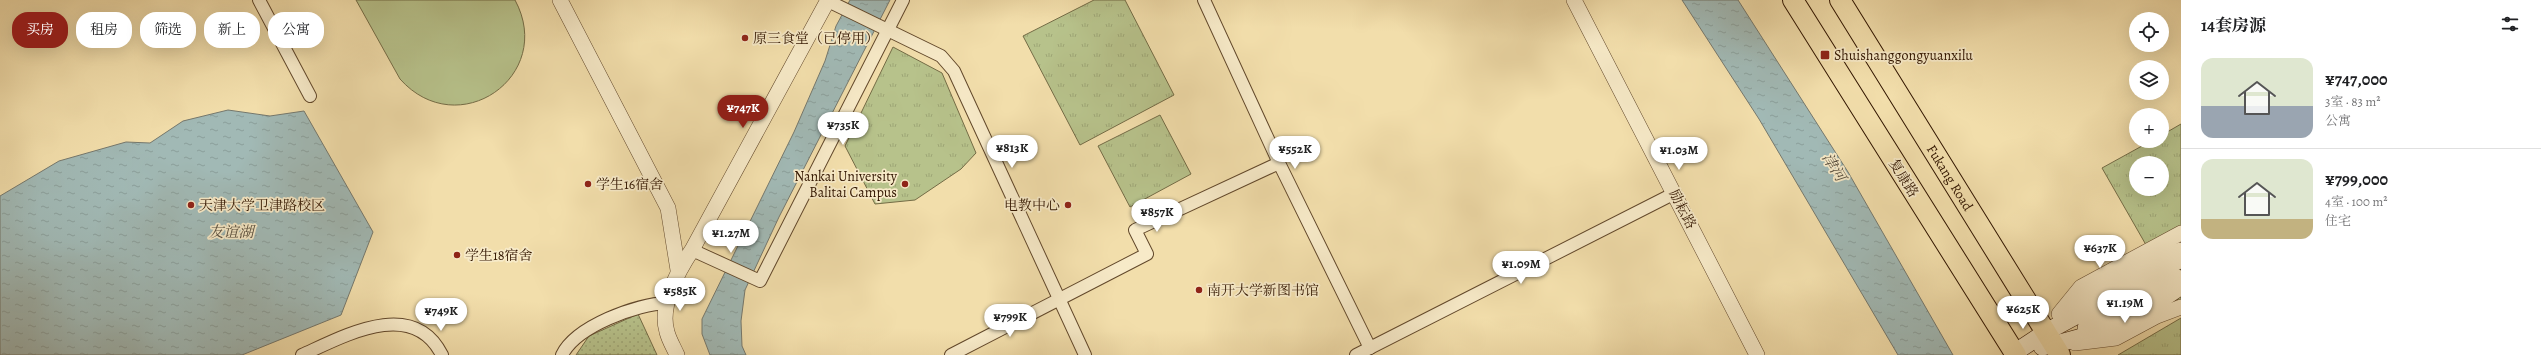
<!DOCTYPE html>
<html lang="zh">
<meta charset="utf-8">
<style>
body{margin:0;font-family:Alegreya,"Noto Serif SC",serif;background:#f2f2f2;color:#202124;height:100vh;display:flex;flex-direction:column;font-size:15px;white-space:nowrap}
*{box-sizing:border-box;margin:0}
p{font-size:13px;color:#757577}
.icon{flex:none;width:22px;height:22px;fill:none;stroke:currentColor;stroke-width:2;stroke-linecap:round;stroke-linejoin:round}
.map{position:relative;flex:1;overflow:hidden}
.sheet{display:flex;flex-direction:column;background:#fff;width:360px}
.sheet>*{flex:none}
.guide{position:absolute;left:12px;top:12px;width:380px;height:36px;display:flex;gap:8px}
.controls{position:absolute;left:2129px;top:12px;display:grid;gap:8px}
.controls a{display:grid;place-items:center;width:40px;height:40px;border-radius:50%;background:#fff;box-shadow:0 4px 16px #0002;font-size:20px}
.price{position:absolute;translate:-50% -34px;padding:0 9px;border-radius:14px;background:#fff;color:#222;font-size:13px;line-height:26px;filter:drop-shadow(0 1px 2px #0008)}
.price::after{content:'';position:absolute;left:50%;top:24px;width:12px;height:9px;margin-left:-6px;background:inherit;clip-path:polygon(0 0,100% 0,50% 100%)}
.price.selected{background:#8f2418;color:#fff}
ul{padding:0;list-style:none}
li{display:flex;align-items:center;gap:12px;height:100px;padding:0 20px}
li+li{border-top:1px solid #e0e0e0}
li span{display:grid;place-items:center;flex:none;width:112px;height:80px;border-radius:12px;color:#555}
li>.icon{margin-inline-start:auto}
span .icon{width:48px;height:48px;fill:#fffc;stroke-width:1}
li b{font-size:17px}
h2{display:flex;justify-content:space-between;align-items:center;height:48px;padding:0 20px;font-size:17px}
.chip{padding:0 14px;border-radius:16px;background:#fff;box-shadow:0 4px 16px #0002;font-size:14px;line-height:36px}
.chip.selected{background:#8f2418;color:#fff}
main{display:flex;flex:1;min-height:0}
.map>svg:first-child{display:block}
</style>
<main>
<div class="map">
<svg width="2181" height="355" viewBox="0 0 2181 355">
<defs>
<pattern id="grass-dots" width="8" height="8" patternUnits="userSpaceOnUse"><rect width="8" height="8" fill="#b7c28b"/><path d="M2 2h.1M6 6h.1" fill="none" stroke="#9ea676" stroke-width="1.8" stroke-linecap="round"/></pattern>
<pattern id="park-tufts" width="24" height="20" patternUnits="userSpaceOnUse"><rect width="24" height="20" fill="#b7c28b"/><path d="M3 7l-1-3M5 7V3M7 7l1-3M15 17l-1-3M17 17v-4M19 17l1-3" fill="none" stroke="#9ea676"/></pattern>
<pattern id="water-ripples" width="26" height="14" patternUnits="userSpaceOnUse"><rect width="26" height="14" fill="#a1b9b5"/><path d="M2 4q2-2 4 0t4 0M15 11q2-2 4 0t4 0" fill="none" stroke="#8b9e9a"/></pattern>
</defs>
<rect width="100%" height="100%" fill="#f2deab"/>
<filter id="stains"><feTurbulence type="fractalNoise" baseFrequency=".005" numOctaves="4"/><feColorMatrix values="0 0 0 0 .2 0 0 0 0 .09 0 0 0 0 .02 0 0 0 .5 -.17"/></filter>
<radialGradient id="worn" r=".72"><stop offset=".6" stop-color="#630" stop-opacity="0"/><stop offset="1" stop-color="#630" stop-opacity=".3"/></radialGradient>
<path fill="url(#grass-dots)" stroke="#746c46" d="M 638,314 L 657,355 L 576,355 L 589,336 Z"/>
<g fill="url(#park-tufts)" stroke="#746c46" fill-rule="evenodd">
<path d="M 1094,0 L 1125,0 L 1174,95 L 1080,145 L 1023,36 Z"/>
<path d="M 893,47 L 942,73 L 976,153 L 961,169 L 915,200 L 875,204 L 845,146 Z"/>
<path d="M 1160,115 L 1191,174 L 1130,207 L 1098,146 Z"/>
<path d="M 2181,124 L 2181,306 L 2102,168 L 2151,141 L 2162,141 L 2162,135 ZM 2136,163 L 2162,163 L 2162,189 L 2136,189 Z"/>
<path d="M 2181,318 L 2181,355 L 2118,355 Z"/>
</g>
<path fill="#b7c28b" stroke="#746c46" d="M 356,0 L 515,0 C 556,76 458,144 400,79 Z"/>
<g fill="url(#water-ripples)" stroke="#75786d">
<path d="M 850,0 L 890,0 L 779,217 L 745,290 L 741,321 L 742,346 L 746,355 L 710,355 L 702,334 L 702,319 L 794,132 L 825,61 L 836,26 Z"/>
<path d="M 1682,0 L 1738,0 L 1848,172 L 1953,355 L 1898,355 L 1759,119 Z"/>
<path d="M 228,110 L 270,116 L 304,111 L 373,232 L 341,315 L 242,355 L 0,355 L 0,196 L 59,161 L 126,142 L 150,143 L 183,121 Z"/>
</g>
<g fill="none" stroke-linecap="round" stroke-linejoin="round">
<g stroke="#62482b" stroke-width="14">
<g id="minor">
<path d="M 259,0 L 310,96"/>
<path d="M 826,0 L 941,56 L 954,71 L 1085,355"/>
<path d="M 1204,0 L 1279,163 L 1370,348"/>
<path d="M 692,250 L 760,281 L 903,0"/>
<path d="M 302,355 C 344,336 413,297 442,355"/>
<path d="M 562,355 C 576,326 637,304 667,303"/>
<path d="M 951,355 L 1147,254 L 1135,230 L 1279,163"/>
<path d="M 1356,355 L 1675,193"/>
</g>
</g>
<g stroke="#62482b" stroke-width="16">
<g id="tertiary">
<path d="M 560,0 L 668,208 L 678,270"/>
<path d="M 1574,0 L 1757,355"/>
<path d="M 2059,314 L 2081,287 L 2181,233"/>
<path d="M 2075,343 L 2116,338 L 2157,316 L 2181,307"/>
<path d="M 677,355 C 674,348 669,340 667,332 C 659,306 678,271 692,250 L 828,0"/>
</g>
</g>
<g stroke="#321600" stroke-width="18">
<g id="secondary">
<path d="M 2062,317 C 2096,284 2136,264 2181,251"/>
<path d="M 2086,328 L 2177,278"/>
<path d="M 2042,347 C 2099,335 2134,320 2181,286"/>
<path d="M 2014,353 L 2046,332 L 2181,259"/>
</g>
</g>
<g stroke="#321600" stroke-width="22">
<g id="trunk">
<path d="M 1793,0 L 2016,355"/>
<path id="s1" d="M 1840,0 L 2060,355"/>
</g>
</g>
<use href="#minor" stroke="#f7eac8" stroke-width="12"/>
<use href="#tertiary" stroke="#f7eac8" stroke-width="15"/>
<use href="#secondary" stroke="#f7eac8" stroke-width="17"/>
<use href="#trunk" stroke="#f2deab" stroke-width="20"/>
</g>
<g fill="#8f2418" stroke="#f7eac8" stroke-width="1.5">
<circle cx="745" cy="38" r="4"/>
<rect x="1820" y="50" width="10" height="10" rx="2"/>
<circle cx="588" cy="184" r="4"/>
<circle cx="905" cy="184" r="4"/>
<circle cx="191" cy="205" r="4"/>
<circle cx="1068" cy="205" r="4"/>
<circle cx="457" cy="255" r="4"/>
<circle cx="1199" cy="290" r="4"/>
</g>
<g text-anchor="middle" stroke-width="3.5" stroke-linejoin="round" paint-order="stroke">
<g font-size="14" fill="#321600" stroke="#f7eac8" text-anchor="start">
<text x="753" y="43">原三食堂（已停用）</text>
<text x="1834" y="60">Shuishanggongyuanxilu</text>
<text x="897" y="181" text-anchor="end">Nankai University<tspan x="897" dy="16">Balitai Campus</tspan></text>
<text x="596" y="189">学生16宿舍</text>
<text x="199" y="210">天津大学卫津路校区</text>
<text x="1060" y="210" text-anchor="end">电教中心</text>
<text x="465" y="260">学生18宿舍</text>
<text x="1207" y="295">南开大学新图书馆</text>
</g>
<g font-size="14" fill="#321600" stroke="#f7eac8">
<text dy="5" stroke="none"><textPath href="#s1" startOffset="209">Fukang Road</textPath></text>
<text transform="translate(1904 178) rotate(58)" y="5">复康路</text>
<text transform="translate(1683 209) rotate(63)" y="5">励耘路</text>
</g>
<g font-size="15" font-style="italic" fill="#594f3f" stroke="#f7eac8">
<text transform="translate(1834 167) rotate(58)" y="5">津河</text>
<text x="231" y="237">友谊湖</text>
</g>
</g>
<rect width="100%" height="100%" filter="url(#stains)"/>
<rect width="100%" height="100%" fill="url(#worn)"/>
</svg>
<div class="controls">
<a><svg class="icon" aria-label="locate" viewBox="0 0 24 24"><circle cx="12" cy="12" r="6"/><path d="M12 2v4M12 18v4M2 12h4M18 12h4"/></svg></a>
<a><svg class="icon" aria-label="layers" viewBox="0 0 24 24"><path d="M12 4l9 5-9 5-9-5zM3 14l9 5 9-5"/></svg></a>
<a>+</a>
<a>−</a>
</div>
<b class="price selected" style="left:743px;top:129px">¥747K</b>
<b class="price" style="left:843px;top:146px">¥735K</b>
<b class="price" style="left:1012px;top:169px">¥813K</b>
<b class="price" style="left:1295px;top:170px">¥552K</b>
<b class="price" style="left:1679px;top:171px">¥1.03M</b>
<b class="price" style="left:1157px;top:233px">¥857K</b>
<b class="price" style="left:731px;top:254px">¥1.27M</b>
<b class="price" style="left:2100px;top:269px">¥637K</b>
<b class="price" style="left:1521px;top:285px">¥1.09M</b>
<b class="price" style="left:680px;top:312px">¥585K</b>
<b class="price" style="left:2125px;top:324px">¥1.19M</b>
<b class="price" style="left:2023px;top:330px">¥625K</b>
<b class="price" style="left:441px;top:332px">¥749K</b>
<b class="price" style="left:1010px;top:338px">¥799K</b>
<div class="guide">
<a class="chip selected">买房</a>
<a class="chip">租房</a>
<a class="chip">筛选</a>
<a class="chip">新上</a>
<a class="chip">公寓</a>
</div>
</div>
<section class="sheet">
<h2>14套房源<svg class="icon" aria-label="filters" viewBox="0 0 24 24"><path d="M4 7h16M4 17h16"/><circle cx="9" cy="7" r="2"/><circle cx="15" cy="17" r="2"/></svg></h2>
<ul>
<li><span style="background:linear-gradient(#dfe7d0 60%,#9aa5b1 0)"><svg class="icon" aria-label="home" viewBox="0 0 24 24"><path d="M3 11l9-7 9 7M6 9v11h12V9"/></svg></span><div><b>¥747,000</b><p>3室 · 83 m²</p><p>公寓</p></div></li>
<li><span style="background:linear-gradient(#dfe7d0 75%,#c2b280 0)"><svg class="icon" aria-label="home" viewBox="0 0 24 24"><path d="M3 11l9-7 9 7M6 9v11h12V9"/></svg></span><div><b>¥799,000</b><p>4室 · 100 m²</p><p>住宅</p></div></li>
</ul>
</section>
</main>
